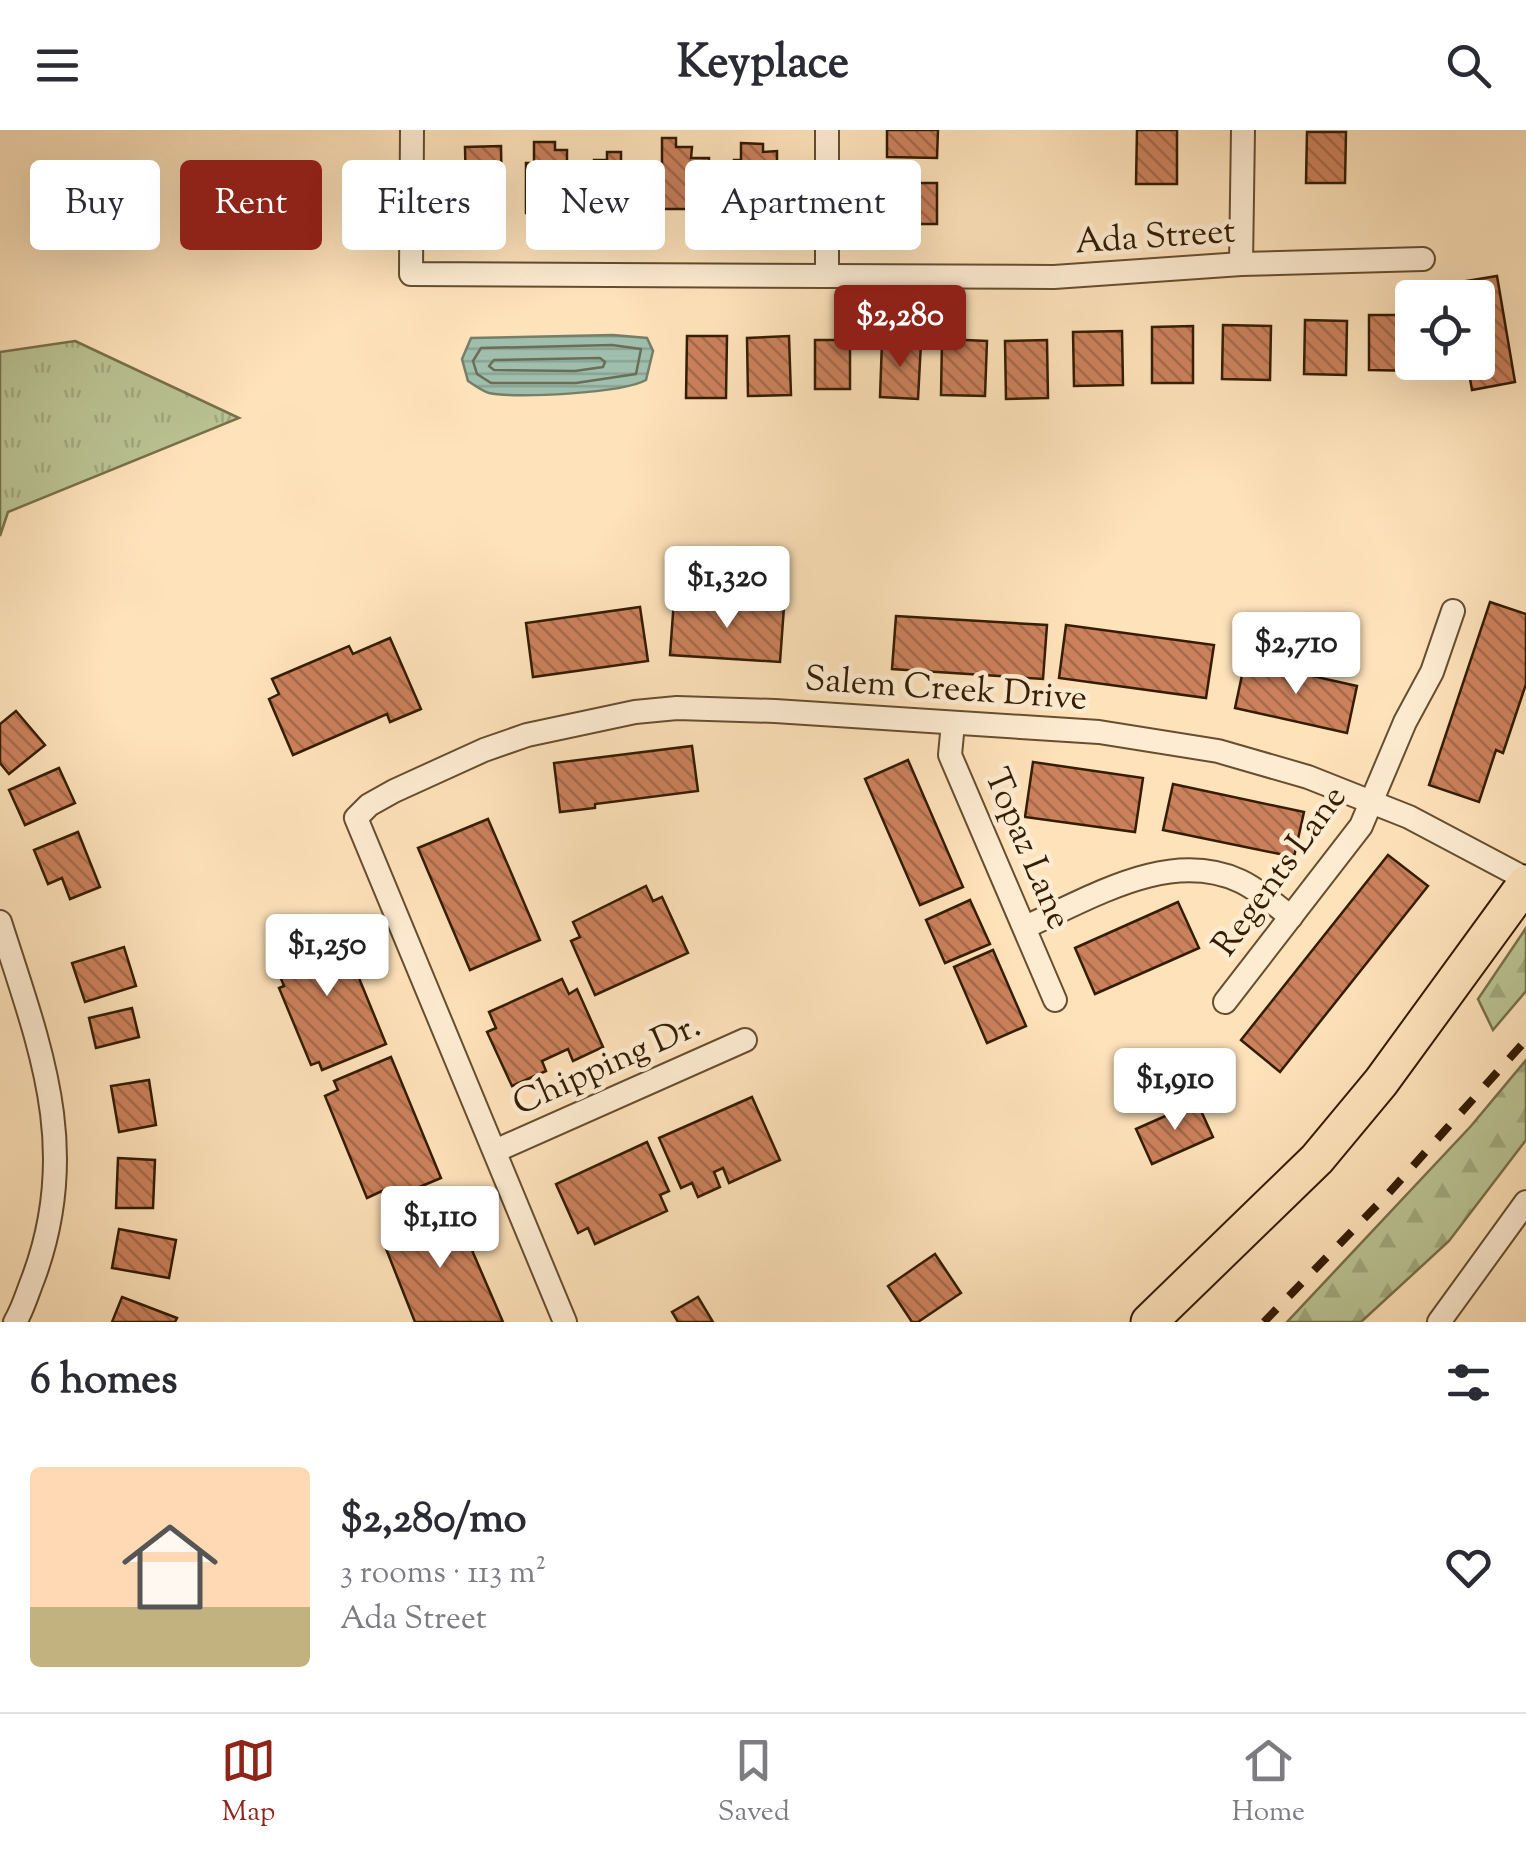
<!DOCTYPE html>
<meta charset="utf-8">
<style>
body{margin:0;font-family:"Sorts Mill Goudy",serif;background:#f2f2f3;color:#2b2b33;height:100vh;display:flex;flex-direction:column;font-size:38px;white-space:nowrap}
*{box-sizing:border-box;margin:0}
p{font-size:32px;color:#7c7c81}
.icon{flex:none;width:55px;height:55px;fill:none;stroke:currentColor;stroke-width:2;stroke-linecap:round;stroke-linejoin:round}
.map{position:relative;height:1192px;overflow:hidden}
.details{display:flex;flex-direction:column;background:#fff;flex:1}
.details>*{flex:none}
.guide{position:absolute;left:30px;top:30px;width:1000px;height:90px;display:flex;gap:20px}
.controls{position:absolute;left:1395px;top:150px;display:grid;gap:20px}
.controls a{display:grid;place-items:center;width:100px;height:100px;border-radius:10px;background:#fff;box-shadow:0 10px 40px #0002;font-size:50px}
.price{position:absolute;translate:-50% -85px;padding:0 22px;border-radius:10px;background:#fff;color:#222;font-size:32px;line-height:65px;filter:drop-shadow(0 2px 5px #0008)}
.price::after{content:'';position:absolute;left:50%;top:60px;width:30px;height:22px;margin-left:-15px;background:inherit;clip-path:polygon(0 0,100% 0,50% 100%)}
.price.selected{background:#8f2418;color:#fff}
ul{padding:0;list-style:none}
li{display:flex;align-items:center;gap:30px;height:250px;padding:0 30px}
li span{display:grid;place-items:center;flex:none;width:280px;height:200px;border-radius:10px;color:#555}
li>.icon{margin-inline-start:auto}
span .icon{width:120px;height:120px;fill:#fffc;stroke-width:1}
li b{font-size:42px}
h2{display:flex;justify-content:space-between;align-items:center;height:120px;padding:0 30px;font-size:42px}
.pill{padding:0 35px;border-radius:10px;background:#fff;box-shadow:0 10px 40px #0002;font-size:35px;line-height:90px}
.pill.selected{background:#8f2418;color:#fff}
header{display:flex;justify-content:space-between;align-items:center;height:130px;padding:0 30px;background:#fff;font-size:45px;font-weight:800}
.menu{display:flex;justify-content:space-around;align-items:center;height:140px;border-top:2px solid #e1e1e2;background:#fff;font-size:28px;color:#7c7c81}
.menu a{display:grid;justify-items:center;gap:5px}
.menu .selected{color:#8f2418}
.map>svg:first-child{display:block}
</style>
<header><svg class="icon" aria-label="menu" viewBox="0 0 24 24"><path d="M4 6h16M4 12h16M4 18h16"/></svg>Keyplace<svg class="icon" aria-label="search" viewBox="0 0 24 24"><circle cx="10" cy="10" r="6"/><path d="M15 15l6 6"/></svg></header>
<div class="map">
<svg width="1526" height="1192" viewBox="0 0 1526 1192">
<defs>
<pattern id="grass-tufts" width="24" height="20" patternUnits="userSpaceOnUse" patternTransform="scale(2.5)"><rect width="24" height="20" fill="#bbc494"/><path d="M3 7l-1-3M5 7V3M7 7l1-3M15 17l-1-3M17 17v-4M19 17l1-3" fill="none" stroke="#a1a87e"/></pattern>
<pattern id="forest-firs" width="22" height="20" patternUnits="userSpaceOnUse" patternTransform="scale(2.5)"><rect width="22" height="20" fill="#bbc494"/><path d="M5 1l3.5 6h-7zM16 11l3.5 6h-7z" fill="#a1a87e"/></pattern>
<pattern id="water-rules" width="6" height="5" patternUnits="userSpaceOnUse" patternTransform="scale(2.5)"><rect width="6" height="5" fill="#a0bead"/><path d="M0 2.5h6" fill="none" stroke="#8aa393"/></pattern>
<pattern id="building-back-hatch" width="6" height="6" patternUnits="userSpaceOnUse" patternTransform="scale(2.5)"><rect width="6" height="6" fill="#cb815c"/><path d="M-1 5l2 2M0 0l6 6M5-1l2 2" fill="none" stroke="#a6694a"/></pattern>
</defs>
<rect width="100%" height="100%" fill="#fee2ba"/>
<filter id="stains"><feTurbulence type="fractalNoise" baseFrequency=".002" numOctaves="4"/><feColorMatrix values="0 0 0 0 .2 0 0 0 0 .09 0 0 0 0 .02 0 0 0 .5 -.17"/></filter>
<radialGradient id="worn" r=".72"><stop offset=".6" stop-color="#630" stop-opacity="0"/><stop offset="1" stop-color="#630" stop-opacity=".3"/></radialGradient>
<path fill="url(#grass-tufts)" stroke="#78704a" stroke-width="2.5" d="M 75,211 L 239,288 L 8,382 L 0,406 L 0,222 Z"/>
<g fill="url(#forest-firs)" stroke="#78704a" stroke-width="2.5">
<path d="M 1526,798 L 1526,861 L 1493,900 L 1478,869 Z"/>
<path d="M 1526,930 L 1526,1010 L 1449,1111 L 1361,1192 L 1287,1192 L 1471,996 Z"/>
</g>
<path fill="url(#water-rules)" stroke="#757e68" stroke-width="2.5" d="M 613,205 L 647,208 L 653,221 L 646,250 C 623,263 515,269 489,263 C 482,261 474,255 468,251 L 462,229 L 471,208 Z"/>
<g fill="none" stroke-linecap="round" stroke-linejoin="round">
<g stroke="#6a6e57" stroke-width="2.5">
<path d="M 612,215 L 641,219 L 636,244 L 576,253 L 491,253 L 477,244 L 473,231 L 481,218 Z"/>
<path d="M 600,228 L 605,232 L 603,237 L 575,241 L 494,240 L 489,236 L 494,230 Z"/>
</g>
</g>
<g fill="url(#building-back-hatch)" stroke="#341d01" stroke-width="2.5">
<path d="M 887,0 L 938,0 L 937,28 L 887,27 Z"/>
<path d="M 1137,0 L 1177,0 L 1177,54 L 1136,54 Z"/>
<path d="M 1307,2 L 1346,2 L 1345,53 L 1306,53 Z"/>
<path d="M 662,8 L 676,8 L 676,17 L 692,17 L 691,28 L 709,28 L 708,79 L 662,79 Z"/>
<path d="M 534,12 L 555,12 L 555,20 L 567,20 L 567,83 L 526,83 L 526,33 L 534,33 Z"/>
<path d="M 741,13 L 763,14 L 763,22 L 777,21 L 777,77 L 770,77 L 769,85 L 734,86 L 734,30 L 741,30 Z"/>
<path d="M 501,16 L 502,84 L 461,85 L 461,61 L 466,61 L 465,17 Z"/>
<path d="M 607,22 L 621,22 L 621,38 L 638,38 L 638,84 L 594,84 L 594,30 L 607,30 Z"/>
<rect x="887" y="53" width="50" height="41"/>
<path d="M 1497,146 L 1515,252 L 1472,260 L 1467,232 L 1478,232 L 1478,168 L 1457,168 L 1454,153 Z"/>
<path d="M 1369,185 L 1412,185 L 1412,232 L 1420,232 L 1420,241 L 1369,240 Z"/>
<path d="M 1305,190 L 1347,191 L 1346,245 L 1304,244 Z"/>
<path d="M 1223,195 L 1271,196 L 1270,250 L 1222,249 Z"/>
<path d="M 1193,196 L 1193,253 L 1152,253 L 1152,197 Z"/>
<path d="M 1122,201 L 1123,255 L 1074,256 L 1073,202 Z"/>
<path d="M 687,206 L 727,206 L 726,268 L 686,268 Z"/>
<path d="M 789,206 L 791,265 L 748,266 L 747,208 Z"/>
<path d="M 942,209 L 987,211 L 985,266 L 941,265 Z"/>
<rect x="815" y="210" width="35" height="49"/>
<path d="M 1047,210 L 1048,268 L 1006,269 L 1005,211 Z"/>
<path d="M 882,211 L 921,213 L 918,269 L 880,267 Z"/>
<path d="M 674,470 L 784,477 L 780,532 L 670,525 Z"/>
<path d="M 1490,472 L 1526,484 L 1526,554 L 1503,623 L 1496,620 L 1479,672 L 1429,655 Z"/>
<path d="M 640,477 L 648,531 L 533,547 L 526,493 Z"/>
<path d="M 896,486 L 1047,495 L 1043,549 L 892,539 Z"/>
<path d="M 1066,495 L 1214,515 L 1206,568 L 1059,548 Z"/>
<path d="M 390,508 L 421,579 L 390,592 L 387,584 L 293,625 L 269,569 L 279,564 L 272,549 L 349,516 L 353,524 Z"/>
<path d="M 1245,531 L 1357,556 L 1347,603 L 1235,578 Z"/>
<path d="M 16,581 L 45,615 L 9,644 L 0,633 L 0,594 Z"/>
<path d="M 692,616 L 698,661 L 595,674 L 595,678 L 560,682 L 554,633 Z"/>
<path d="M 908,630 L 963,757 L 920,775 L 865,649 Z"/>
<path d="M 1033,632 L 1143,648 L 1135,702 L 1025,687 Z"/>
<path d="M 59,638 L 75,673 L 25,695 L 9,660 Z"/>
<path d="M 1173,654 L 1304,682 L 1294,727 L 1163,700 Z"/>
<path d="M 488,689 L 540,810 L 470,840 L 418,718 Z"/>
<path d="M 78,702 L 100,757 L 70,769 L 62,748 L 48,754 L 34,720 Z"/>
<path d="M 1388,725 L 1428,756 L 1280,942 L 1241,910 Z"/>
<path d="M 646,756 L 653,771 L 662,767 L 688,823 L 595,865 L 571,811 L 580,807 L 573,792 Z"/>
<path d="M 970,770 L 990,814 L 945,833 L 926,790 Z"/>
<path d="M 1178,772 L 1199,818 L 1095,864 L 1075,818 Z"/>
<path d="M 336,792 L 386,914 L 322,940 L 319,932 L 311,935 L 279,858 L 284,856 L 273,829 L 287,824 L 283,814 Z"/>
<path d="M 124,817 L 136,856 L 85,872 L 72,833 Z"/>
<path d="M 993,820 L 1026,896 L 987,913 L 954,837 Z"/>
<path d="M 562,849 L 569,864 L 577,859 L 603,917 L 573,931 L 568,919 L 542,931 L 546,941 L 512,956 L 487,902 L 496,898 L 489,882 Z"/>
<path d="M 132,878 L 139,907 L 96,918 L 89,888 Z"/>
<path d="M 391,927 L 441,1048 L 386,1071 L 382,1061 L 367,1068 L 325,966 L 338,960 L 334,951 Z"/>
<path d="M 149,950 L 156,995 L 119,1002 L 111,956 Z"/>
<path d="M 752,967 L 780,1030 L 729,1053 L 723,1038 L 714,1042 L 720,1057 L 698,1067 L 692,1053 L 681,1058 L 659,1008 Z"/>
<path d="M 1197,972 L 1213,1007 L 1152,1034 L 1136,999 Z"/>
<path d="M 647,1012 L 669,1061 L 660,1065 L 667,1081 L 595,1114 L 588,1098 L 578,1103 L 556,1054 Z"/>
<path d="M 118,1028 L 155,1030 L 153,1078 L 116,1078 Z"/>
<path d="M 452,1074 L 503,1192 L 415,1192 L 383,1111 L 389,1108 L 387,1102 Z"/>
<path d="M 119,1099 L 176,1110 L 169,1148 L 112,1138 Z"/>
<path d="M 935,1124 L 961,1163 L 918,1192 L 912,1192 L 888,1156 Z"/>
<path d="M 122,1167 L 177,1188 L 175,1192 L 112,1192 Z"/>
<path d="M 698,1167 L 713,1192 L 678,1192 L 672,1182 Z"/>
</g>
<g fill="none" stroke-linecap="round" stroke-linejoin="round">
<g stroke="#664e2f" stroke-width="26">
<g id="minor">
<path d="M 412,0 L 411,144 L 1054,147 L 1241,134 L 1423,129"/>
<path d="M 1241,134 L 1243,0"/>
<path d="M 827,144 L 827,0"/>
<path d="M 953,593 L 950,625 L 1055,870"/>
<path d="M 0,792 C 40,917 82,1019 33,1149 C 27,1164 23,1179 15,1192"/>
<path d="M 1025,797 C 1090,769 1168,718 1240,751 C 1258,759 1275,775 1291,787"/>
<path d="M 1225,872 L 1361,696 L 1405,592 L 1432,542 L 1453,481"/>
<path d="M 495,1021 L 745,910"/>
<path d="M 565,1192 L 356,688 L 369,675 L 394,661 L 484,620 L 527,605 L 635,582 L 677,578 L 775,581 L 1099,602 L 1218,621 L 1308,647 L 1409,687 L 1526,749"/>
<path d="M 1439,1192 L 1526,1072"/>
</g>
</g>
<g stroke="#341d01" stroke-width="39">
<path id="primary" d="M 1149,1192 L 1317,1029 L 1381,952 L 1526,753"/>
</g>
<use href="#minor" stroke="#feecd2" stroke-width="22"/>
<use href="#primary" stroke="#fee2ba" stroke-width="35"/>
<path stroke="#341d01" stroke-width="8" stroke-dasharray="18 18" stroke-linecap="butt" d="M 1264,1192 L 1387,1065 L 1526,910"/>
</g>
<g text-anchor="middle" stroke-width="9" stroke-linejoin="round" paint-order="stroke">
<g font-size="35" fill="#341d01" stroke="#feecd2">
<text transform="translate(1155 105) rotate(-4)" y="12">Ada Street</text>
<text transform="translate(946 557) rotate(4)" y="12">Salem Creek Drive</text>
<text transform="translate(1029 718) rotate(67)" y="12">Topaz Lane</text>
<text transform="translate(1278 740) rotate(-54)" y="12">Regents Lane</text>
<text transform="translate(606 933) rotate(-24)" y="12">Chipping Dr.</text>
</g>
</g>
<rect width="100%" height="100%" filter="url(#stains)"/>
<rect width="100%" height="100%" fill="url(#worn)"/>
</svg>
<div class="controls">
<a><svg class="icon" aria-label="locate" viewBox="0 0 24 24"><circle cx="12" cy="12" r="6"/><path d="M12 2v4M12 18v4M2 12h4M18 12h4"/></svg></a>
</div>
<b class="price selected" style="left:900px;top:240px">$2,280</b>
<b class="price" style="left:727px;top:501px">$1,320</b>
<b class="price" style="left:1296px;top:567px">$2,710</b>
<b class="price" style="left:327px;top:869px">$1,250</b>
<b class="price" style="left:1175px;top:1003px">$1,910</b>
<b class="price" style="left:440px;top:1141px">$1,110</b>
<div class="guide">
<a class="pill">Buy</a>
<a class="pill selected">Rent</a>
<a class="pill">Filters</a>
<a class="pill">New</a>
<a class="pill">Apartment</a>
</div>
</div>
<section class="details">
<h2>6 homes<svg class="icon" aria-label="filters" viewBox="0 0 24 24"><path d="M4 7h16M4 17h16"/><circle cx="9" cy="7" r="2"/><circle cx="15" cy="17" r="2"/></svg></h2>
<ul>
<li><span style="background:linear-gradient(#ffd9b3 70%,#c2b280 0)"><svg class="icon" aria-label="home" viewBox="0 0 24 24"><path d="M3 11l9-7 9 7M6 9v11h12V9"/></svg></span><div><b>$2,280/mo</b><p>3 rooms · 113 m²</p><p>Ada Street</p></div><svg class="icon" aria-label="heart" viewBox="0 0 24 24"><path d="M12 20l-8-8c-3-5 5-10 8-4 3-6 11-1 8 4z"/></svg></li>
</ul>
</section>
<nav class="menu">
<a class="selected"><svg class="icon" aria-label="map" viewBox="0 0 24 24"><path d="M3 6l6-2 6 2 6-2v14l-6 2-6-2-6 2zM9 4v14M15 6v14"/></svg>Map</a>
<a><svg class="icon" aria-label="saved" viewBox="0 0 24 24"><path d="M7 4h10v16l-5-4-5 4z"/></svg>Saved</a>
<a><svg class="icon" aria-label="home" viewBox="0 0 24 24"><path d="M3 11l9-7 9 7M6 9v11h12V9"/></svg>Home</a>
</nav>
